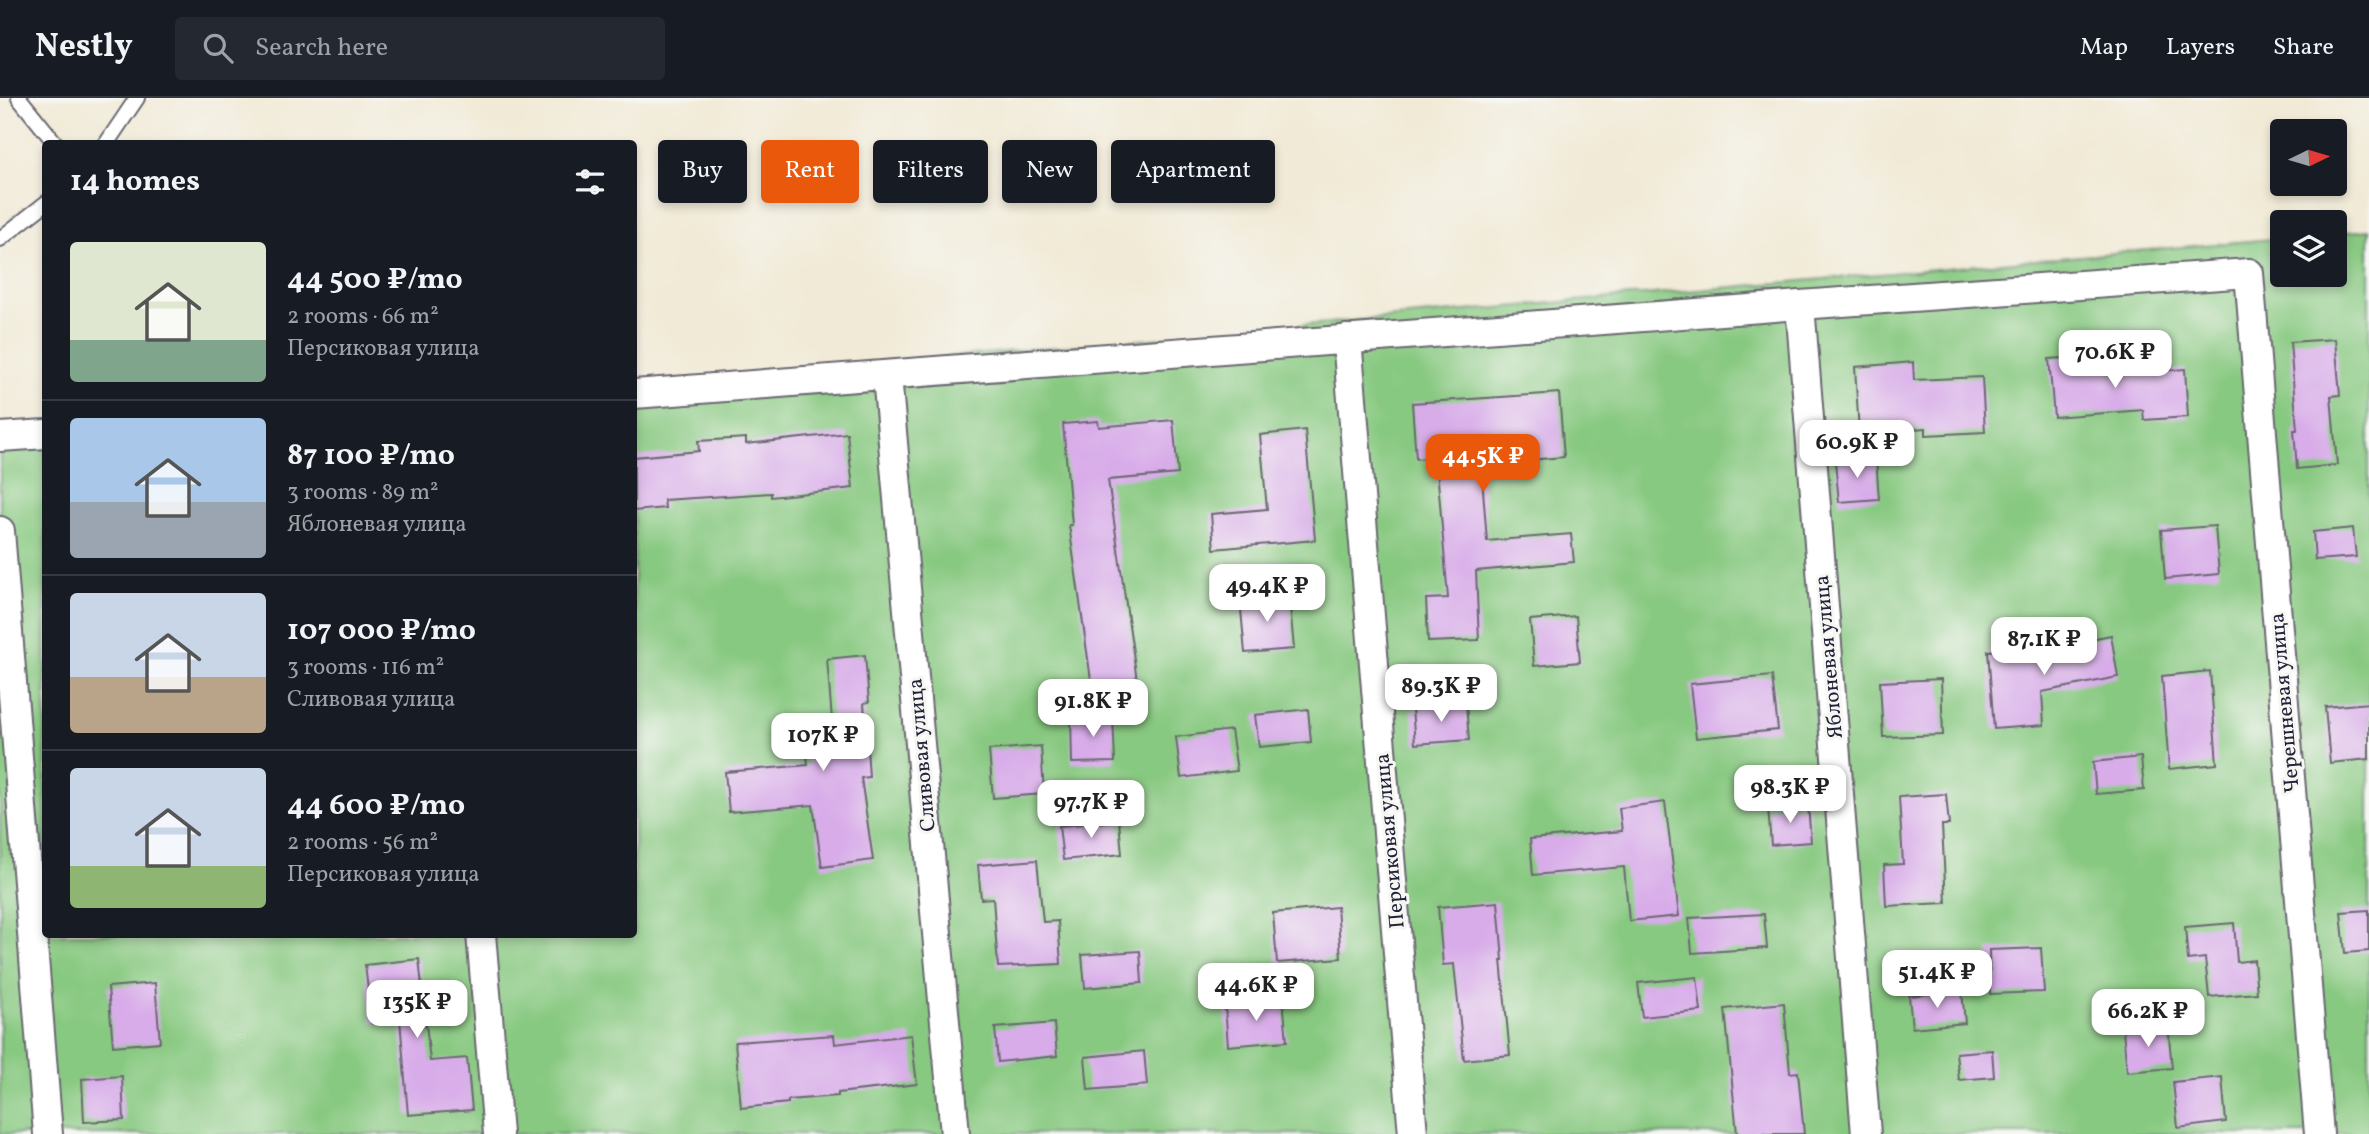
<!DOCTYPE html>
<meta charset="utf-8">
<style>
body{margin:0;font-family:Vollkorn,serif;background:#242831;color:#f1f3f6;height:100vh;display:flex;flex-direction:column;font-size:26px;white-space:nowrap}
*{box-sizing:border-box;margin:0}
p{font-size:23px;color:#9ea1a6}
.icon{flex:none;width:38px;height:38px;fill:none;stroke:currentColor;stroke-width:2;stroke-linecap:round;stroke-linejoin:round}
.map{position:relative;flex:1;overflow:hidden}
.details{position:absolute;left:42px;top:42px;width:595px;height:798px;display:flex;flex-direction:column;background:#171b24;border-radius:7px;box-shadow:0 4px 10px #0003}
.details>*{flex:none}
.banner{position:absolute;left:658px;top:42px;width:665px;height:63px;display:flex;gap:14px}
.needle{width:46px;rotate:85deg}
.buttons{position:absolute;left:2270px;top:21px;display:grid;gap:14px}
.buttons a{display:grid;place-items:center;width:77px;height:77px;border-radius:7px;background:#171b24;box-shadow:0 4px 10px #0003;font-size:35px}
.price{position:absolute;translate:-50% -60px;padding:0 16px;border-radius:14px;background:#fff;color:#222;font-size:23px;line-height:46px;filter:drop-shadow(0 2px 4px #0008)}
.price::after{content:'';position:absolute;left:50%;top:42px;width:21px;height:16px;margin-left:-10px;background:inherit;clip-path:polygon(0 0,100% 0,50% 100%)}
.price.current{background:#ea580c;color:#fff}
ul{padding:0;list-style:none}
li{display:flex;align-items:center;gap:21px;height:175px;padding:0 28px}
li+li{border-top:2px solid #363941}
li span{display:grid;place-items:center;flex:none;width:196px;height:140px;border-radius:7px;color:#555}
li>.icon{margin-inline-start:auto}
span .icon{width:84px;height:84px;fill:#fffc;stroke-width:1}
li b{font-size:30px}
h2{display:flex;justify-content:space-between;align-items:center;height:84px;padding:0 28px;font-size:30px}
.chip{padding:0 24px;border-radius:7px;background:#171b24;box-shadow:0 4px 10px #0003;font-size:24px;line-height:63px}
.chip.current{background:#ea580c;color:#fff}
header{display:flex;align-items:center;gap:42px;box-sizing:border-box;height:98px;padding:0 35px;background:#171b24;border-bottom:2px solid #363941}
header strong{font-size:33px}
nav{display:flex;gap:38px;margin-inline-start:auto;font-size:24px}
.search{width:490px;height:63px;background:#242831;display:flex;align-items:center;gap:18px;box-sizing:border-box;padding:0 24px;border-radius:7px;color:#9ea1a6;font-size:26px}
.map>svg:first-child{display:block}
</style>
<header>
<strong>Nestly</strong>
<div class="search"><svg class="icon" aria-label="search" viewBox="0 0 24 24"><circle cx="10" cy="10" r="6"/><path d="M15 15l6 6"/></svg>Search here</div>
<nav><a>Map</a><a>Layers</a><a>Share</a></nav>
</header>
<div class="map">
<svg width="2369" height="1036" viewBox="0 0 2369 1036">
<rect width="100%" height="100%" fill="#f6f6f2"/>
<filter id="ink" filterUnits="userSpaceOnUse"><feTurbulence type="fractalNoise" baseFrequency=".0143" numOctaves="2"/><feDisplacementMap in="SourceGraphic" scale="14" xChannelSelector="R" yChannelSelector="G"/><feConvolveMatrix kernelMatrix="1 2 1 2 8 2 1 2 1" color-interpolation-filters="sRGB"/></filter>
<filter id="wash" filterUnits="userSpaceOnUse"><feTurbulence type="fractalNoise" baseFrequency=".00686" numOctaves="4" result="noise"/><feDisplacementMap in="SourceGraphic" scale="28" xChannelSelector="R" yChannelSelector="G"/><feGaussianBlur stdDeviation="1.57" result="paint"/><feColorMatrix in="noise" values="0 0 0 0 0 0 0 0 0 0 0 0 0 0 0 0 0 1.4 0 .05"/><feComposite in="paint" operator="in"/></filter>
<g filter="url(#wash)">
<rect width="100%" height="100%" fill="#f1ead6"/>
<path fill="#88c981" stroke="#55765e" stroke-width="2" d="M 2369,132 L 2369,1036 L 0,1036 L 0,335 L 45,332 L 46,836 L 634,836 L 634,287 L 2282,140 L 2282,177 L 2334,177 L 2335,135 Z"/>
<g id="blocks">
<g fill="#d8ace9">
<path d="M 2335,241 L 2340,297 L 2331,298 L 2337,367 L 2297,371 L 2294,332 L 2297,332 L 2290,244 Z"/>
<path d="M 2110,257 L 2111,277 L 2185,271 L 2188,319 L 2144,322 L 2143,312 L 2054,319 L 2049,261 Z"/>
<path d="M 1913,264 L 1914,282 L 1982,279 L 1985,334 L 1926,337 L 1926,330 L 1859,335 L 1855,269 Z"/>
<path d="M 1559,295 L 1564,359 L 1481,366 L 1487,443 L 1571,436 L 1574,464 L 1476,473 L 1479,542 L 1428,544 L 1426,501 L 1448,500 L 1436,359 L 1416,361 L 1412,305 Z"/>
<path d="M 1173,322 L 1178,376 L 1108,382 L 1137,582 L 1092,589 L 1069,427 L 1072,427 L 1063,326 L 1098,323 L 1099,329 Z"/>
<path d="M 1305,332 L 1315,442 L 1214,451 L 1211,416 L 1267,411 L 1260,337 Z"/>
<path d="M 847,335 L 853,390 L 771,399 L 771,395 L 664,402 L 665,410 L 634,413 L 634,359 L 699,353 L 698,343 L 746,340 L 746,346 Z"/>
<path d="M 1876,360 L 1879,401 L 1839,404 L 1835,364 Z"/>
<path d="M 2215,428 L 2219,476 L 2165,481 L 2161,432 Z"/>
<path d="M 2353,430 L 2356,459 L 2315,462 L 2313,434 Z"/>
<path d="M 1289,496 L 1294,551 L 1245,555 L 1240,501 Z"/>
<path d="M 1576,518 L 1580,564 L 1534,568 L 1530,522 Z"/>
<path d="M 2111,537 L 2118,579 L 2042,594 L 2044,627 L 1994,631 L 1988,553 L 2061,547 Z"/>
<path d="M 865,557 L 869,604 L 864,605 L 869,679 L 861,680 L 873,762 L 822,769 L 813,707 L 729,714 L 725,674 L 808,667 L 805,636 L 833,634 L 827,561 Z"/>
<path d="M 2210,573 L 2217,666 L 2169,671 L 2162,578 Z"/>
<path d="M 1772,578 L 1778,632 L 1696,640 L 1690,586 Z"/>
<path d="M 1941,581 L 1943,637 L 1883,639 L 1880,584 Z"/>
<path d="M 2369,605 L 2369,661 L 2330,665 L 2325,609 Z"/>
<path d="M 1466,606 L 1469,642 L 1415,646 L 1412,611 Z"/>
<path d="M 1308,611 L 1311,644 L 1259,649 L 1255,617 Z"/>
<path d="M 1113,617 L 1115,664 L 1072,665 L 1071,618 Z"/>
<path d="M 1231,632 L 1237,673 L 1181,680 L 1176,639 Z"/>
<path d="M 1041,648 L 1044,696 L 993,700 L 989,652 Z"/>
<path d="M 2141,659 L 2144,692 L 2096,696 L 2093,664 Z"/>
<path d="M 1946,696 L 1949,727 L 1942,727 L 1946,805 L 1886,808 L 1884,767 L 1903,766 L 1899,699 Z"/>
<path d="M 1665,704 L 1679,818 L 1629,823 L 1624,769 L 1533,777 L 1530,741 L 1622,733 L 1619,710 Z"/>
<path d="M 1808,707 L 1811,744 L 1771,747 L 1768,710 Z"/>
<path d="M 1119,723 L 1122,756 L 1063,762 L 1059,728 Z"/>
<path d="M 1037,762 L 1043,824 L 1058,823 L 1061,866 L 998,869 L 993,800 L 981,801 L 978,767 Z"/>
<path d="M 1498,804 L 1503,862 L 1501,862 L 1510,957 L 1464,962 L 1454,866 L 1443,867 L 1438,809 Z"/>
<path d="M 1337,809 L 1341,860 L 1277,865 L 1273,815 Z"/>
<path d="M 2369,812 L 2369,853 L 2345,855 L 2341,814 Z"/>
<path d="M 1764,816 L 1767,850 L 1692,855 L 1689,820 Z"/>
<path d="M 2234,825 L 2237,864 L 2254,862 L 2257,895 L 2209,899 L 2205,860 L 2188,862 L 2185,829 Z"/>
<path d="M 2041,850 L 2044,894 L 1990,896 L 1989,852 Z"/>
<path d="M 1140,853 L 1142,885 L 1085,890 L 1082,857 Z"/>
<path d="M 419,861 L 430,963 L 467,960 L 472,1012 L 408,1017 L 400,921 L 372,925 L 365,867 Z"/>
<path d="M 1697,879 L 1701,913 L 1642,919 L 1638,885 Z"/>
<path d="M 155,885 L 160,944 L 113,948 L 108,889 Z"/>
<path d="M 1962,893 L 1965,925 L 1912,930 L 1909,898 Z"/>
<path d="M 1283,901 L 1287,943 L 1228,948 L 1225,907 Z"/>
<path d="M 1784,905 L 1790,975 L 1798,974 L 1804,1036 L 1737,1036 L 1725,911 Z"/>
<path d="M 1054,925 L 1057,958 L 998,964 L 995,930 Z"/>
<path d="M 2168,928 L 2172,970 L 2127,974 L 2123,932 Z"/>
<path d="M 834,937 L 835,946 L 911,937 L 917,986 L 838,995 L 838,998 L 788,1002 L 788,1005 L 741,1010 L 735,944 Z"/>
<path d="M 1992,952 L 1994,979 L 1959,982 L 1956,955 Z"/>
<path d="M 1144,953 L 1147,987 L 1088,992 L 1085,959 Z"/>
<path d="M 122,978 L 124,1022 L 84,1024 L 82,981 Z"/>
<path d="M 2222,979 L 2226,1024 L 2178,1030 L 2173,984 Z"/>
</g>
</g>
</g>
<g filter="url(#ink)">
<use href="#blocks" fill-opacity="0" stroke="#6a6871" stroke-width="2"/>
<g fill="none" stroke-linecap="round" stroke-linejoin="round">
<g stroke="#6a6871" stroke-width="18">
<g id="lane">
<path d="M 19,0 L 56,46"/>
<path d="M 106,46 L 137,0"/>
<path d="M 0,141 L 46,105"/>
</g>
</g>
<g stroke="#6a6871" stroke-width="32">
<g id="street">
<path d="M 1800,207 L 1866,1036"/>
<path d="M 1347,241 L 1413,1036"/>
<path d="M 887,278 L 955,1036"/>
<path d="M 634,296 L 1800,207 L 2249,175 L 2319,1036"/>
<path d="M 0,339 L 46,336"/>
<path d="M 0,433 L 48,1036"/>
<path d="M 481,836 L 498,1036"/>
</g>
</g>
<use href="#lane" stroke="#fff" stroke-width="14"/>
<use href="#street" stroke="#fff" stroke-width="28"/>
</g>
</g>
<g text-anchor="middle" stroke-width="6" stroke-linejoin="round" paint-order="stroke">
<g font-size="21" fill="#22223b" stroke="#f6f6f2">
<text transform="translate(1828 559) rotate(-95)" y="7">Яблоневая улица</text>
<text transform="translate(2284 605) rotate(-95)" y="7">Черешневая улица</text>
<text transform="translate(921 657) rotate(-95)" y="7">Сливовая улица</text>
<text transform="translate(1389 743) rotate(-95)" y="7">Персиковая улица</text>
</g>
</g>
</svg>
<div class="buttons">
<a><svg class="needle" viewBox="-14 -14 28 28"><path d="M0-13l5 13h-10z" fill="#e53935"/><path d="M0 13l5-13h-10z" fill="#9ea1a6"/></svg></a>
<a><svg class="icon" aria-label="layers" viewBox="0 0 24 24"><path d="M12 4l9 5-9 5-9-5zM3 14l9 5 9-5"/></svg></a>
</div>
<b class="price" style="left:2115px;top:292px">70.6K ₽</b>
<b class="price" style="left:1857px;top:382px">60.9K ₽</b>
<b class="price current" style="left:1483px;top:396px">44.5K ₽</b>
<b class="price" style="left:1267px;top:526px">49.4K ₽</b>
<b class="price" style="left:2044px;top:579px">87.1K ₽</b>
<b class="price" style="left:1441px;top:626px">89.3K ₽</b>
<b class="price" style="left:1093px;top:641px">91.8K ₽</b>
<b class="price" style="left:823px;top:675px">107K ₽</b>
<b class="price" style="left:1790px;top:727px">98.3K ₽</b>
<b class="price" style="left:1091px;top:742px">97.7K ₽</b>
<b class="price" style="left:1937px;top:912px">51.4K ₽</b>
<b class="price" style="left:1256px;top:925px">44.6K ₽</b>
<b class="price" style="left:417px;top:942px">135K ₽</b>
<b class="price" style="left:2148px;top:951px">66.2K ₽</b>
<div class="banner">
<a class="chip">Buy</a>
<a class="chip current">Rent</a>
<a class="chip">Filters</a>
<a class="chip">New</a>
<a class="chip">Apartment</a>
</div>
<section class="details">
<h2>14 homes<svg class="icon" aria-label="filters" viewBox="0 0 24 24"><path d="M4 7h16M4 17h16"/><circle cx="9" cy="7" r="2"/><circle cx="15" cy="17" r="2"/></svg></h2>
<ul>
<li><span style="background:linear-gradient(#dfe7d0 70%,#7fa58c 0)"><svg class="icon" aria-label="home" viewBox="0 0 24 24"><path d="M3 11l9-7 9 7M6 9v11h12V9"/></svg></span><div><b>44 500 ₽/mo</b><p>2 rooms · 66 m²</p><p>Персиковая улица</p></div></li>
<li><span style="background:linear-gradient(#a9c7e8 60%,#9aa5b1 0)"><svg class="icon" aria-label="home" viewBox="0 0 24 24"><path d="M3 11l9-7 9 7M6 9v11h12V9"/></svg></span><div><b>87 100 ₽/mo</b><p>3 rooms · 89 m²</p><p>Яблоневая улица</p></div></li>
<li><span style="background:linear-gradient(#c9d6e8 60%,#b9a48a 0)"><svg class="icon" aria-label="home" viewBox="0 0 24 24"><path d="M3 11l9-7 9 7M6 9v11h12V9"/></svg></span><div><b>107 000 ₽/mo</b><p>3 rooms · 116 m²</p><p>Сливовая улица</p></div></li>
<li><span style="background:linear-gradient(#c9d6e8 70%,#8fb573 0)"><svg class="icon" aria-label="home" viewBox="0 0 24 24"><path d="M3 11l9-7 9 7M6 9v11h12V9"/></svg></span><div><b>44 600 ₽/mo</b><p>2 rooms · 56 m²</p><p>Персиковая улица</p></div></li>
</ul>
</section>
</div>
